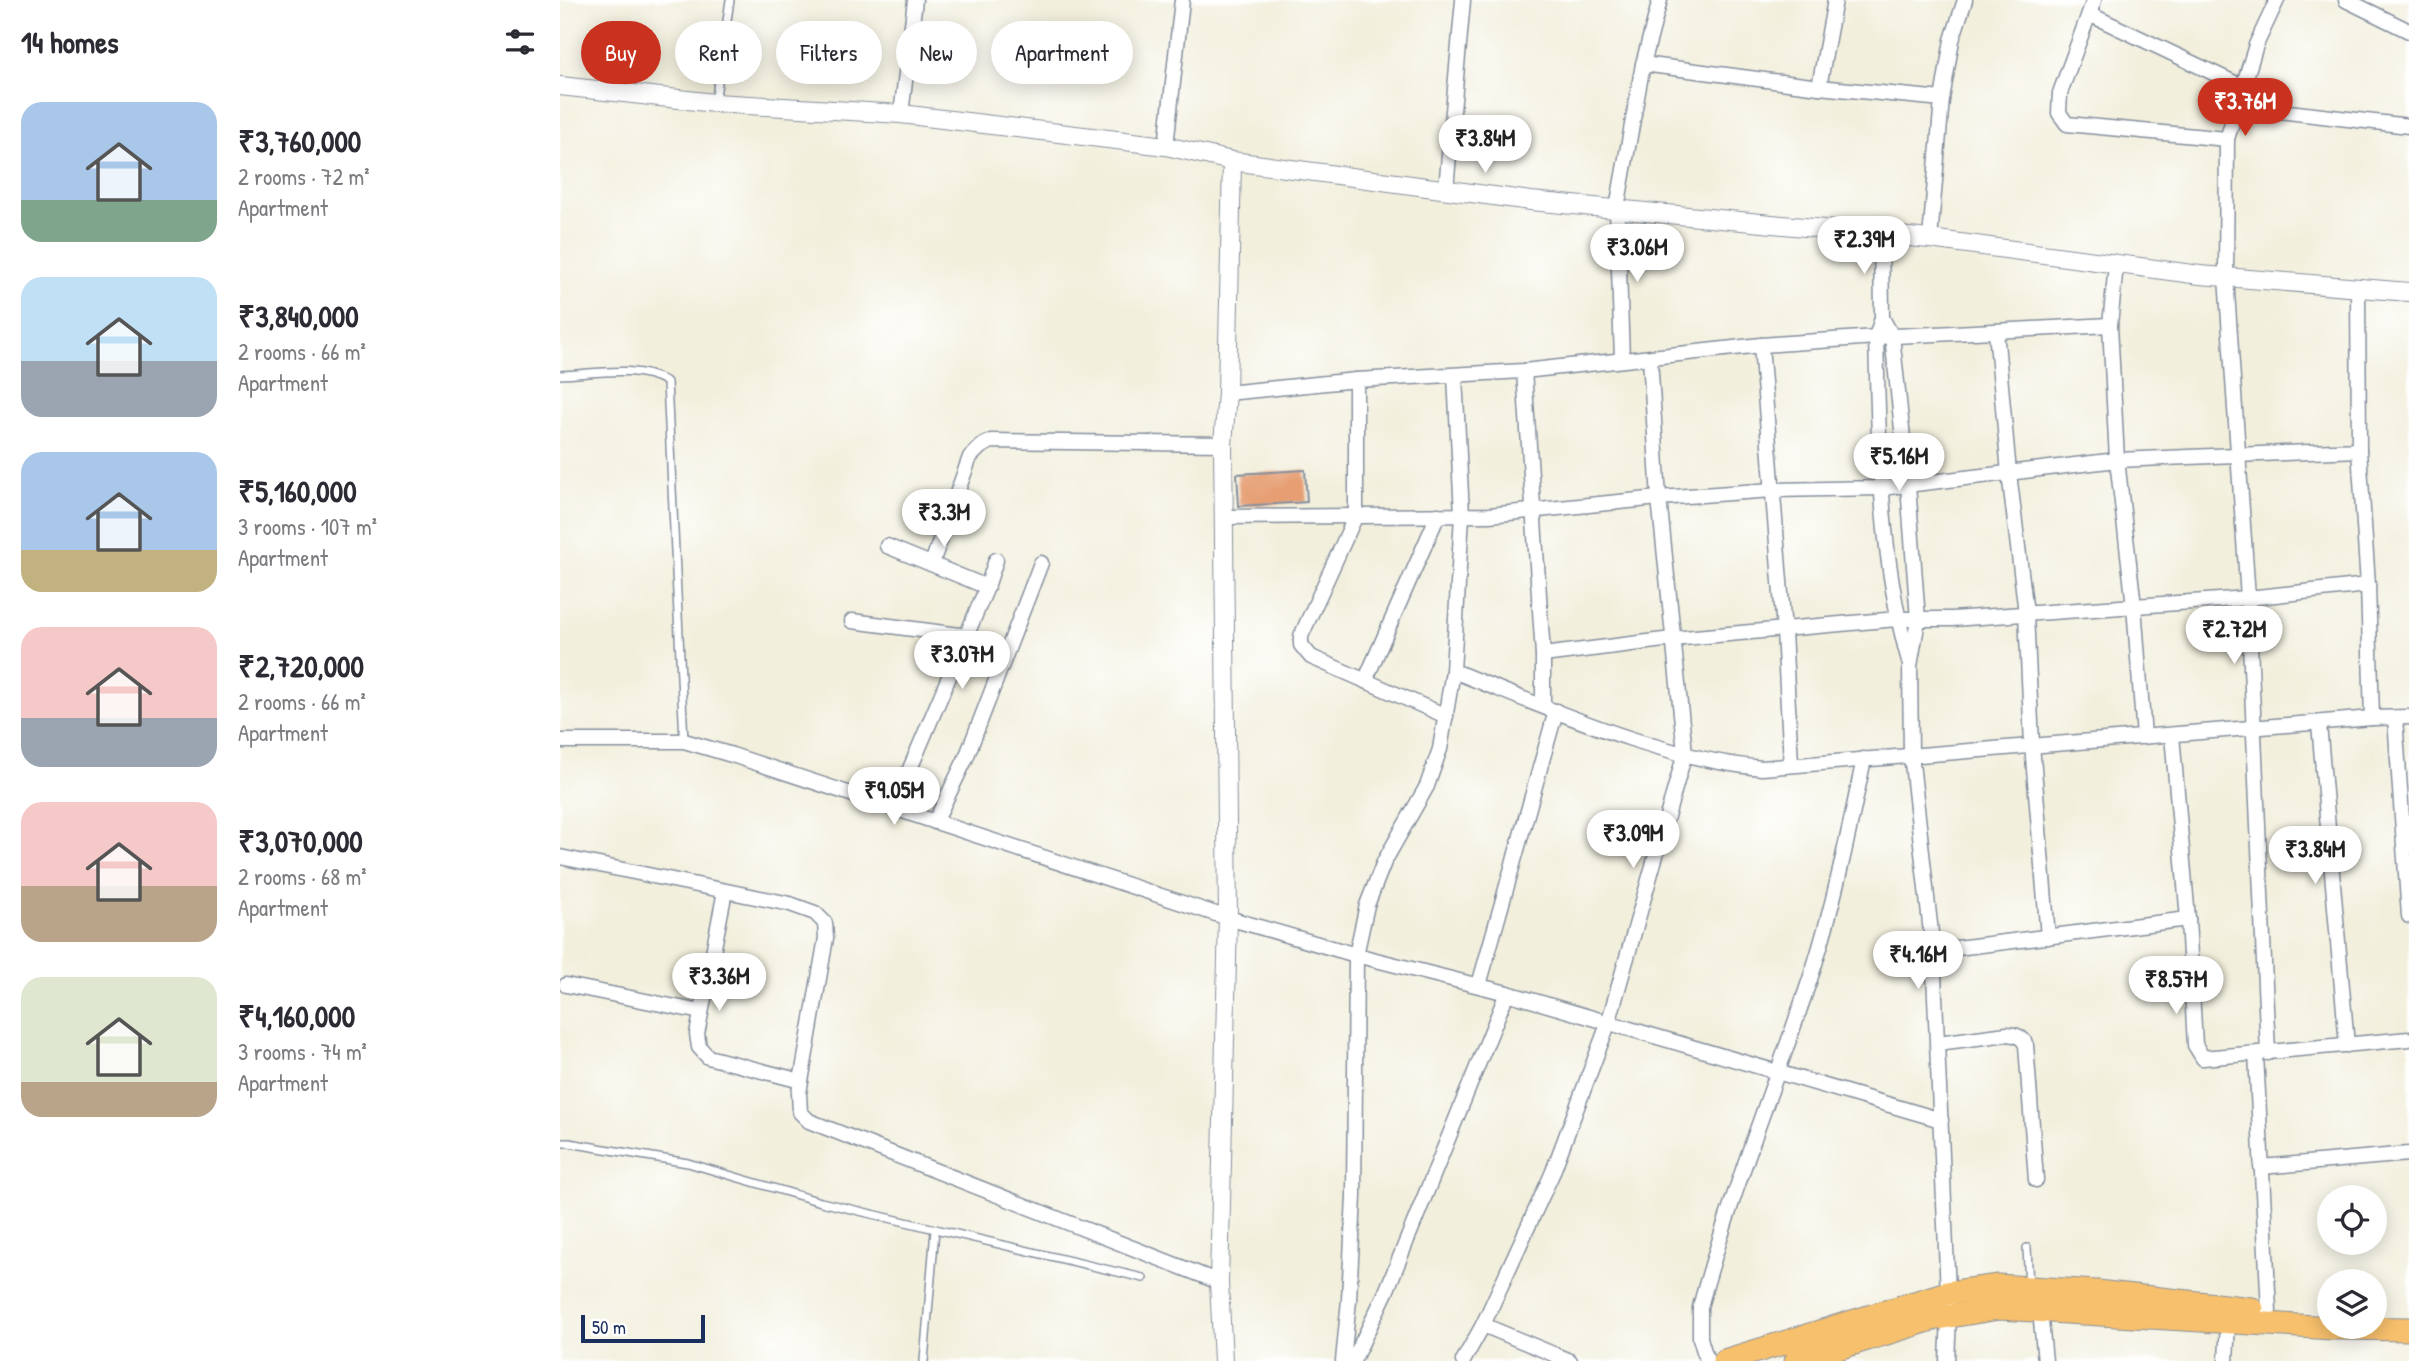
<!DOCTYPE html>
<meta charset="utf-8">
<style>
body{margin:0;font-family:"Patrick Hand",sans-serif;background:#f7f7f7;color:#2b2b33;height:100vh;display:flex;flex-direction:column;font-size:26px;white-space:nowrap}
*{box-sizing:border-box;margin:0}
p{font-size:23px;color:#7c7c81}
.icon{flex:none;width:38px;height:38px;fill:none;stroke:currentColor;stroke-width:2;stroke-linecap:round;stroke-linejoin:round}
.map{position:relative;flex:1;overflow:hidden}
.sheet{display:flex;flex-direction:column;background:#fff;width:560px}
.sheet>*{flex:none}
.banner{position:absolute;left:21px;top:21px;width:665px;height:63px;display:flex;gap:14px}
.buttons{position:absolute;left:1757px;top:1185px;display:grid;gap:14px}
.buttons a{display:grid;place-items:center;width:70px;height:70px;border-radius:50%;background:#fff;box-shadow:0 4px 18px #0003;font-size:35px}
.scale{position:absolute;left:21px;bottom:18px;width:124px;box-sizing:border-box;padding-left:7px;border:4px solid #1b2f5e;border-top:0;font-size:19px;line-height:24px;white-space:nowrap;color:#1b2f5e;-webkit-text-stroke:5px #fff;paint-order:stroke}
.price{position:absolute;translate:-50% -60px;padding:0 16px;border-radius:24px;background:#fff;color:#222;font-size:23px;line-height:46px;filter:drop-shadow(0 2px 4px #0008)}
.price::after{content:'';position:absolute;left:50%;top:42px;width:21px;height:16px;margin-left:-10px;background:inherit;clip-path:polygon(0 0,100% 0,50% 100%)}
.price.active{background:#c8321e;color:#fff}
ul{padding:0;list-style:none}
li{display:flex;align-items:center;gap:21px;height:175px;padding:0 21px}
li span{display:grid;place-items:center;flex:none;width:196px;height:140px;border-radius:21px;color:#555}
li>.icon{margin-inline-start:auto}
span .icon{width:84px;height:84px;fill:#fffc;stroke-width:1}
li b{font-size:30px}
h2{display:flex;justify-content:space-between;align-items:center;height:84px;padding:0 21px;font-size:30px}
.tag{padding:0 24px;border-radius:32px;background:#fff;box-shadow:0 4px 18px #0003;font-size:24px;line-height:63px}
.tag.active{background:#c8321e;color:#fff}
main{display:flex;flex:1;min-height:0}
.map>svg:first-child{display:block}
</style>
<main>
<section class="sheet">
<h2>14 homes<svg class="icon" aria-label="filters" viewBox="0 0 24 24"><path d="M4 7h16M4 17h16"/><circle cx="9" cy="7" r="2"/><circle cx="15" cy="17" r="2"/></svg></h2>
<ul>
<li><span style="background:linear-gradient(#a9c7e8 70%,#7fa58c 0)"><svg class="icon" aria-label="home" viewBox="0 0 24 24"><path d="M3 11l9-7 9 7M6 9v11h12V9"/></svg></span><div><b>₹3,760,000</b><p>2 rooms · 72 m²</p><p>Apartment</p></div></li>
<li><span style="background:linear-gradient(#bfe0f5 60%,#9aa5b1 0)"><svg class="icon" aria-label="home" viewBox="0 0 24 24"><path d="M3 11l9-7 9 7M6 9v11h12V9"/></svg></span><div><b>₹3,840,000</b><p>2 rooms · 66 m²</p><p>Apartment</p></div></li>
<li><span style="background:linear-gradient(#a9c7e8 70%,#c2b280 0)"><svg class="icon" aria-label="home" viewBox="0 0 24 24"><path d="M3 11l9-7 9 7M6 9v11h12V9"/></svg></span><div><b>₹5,160,000</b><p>3 rooms · 107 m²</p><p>Apartment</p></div></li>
<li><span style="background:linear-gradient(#f6c9c9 65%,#9aa5b1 0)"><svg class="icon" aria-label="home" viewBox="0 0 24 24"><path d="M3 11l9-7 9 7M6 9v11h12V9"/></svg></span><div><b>₹2,720,000</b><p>2 rooms · 66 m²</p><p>Apartment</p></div></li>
<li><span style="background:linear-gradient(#f6c9c9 60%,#b9a48a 0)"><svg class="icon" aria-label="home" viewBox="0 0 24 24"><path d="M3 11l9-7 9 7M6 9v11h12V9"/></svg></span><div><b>₹3,070,000</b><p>2 rooms · 68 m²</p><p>Apartment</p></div></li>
<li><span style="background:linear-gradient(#dfe7d0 75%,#b9a48a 0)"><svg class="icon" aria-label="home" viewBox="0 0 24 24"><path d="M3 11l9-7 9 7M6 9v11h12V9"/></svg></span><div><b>₹4,160,000</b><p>3 rooms · 74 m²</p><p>Apartment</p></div></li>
</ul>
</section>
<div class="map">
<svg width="1849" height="1361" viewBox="0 0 1849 1361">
<rect width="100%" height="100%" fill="#fff"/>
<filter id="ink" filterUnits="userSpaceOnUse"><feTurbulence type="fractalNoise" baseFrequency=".0143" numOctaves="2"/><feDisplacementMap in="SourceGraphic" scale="14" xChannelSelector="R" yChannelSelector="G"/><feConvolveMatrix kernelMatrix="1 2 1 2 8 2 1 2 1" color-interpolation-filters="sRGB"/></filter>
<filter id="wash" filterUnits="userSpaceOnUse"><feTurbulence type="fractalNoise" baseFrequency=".00686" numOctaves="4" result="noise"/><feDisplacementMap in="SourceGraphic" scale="28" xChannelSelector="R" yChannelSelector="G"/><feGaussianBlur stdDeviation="1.57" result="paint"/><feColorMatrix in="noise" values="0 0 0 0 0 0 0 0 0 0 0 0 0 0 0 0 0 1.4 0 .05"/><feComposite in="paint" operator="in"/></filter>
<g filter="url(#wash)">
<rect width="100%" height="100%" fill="#f2efdc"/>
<g id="blocks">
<path fill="#e69e72" d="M 745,470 L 747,502 L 679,506 L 677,474 Z"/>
</g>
</g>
<g filter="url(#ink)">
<use href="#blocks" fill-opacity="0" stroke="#868f9d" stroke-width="2"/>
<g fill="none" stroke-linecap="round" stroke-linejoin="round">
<g stroke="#868f9d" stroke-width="10">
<g id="service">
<path d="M 155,103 L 170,0"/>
<path d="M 0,375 C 34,374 77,364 107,382 L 124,741"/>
<path d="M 0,1143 L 9,1143 L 128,1163 L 261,1202 L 583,1278"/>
<path d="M 1467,1248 L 1469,1286"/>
<path d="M 364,1361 L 375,1230"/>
</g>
</g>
<g stroke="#868f9d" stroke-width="17">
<g id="minor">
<path d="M 1534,0 L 1500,93 L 1499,113 L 1507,124 L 1667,139"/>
<path d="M 1786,0 L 1849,31"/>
<path d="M 1529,14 L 1683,87"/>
<path d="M 1083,64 L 1259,87 L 1382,99"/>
<path d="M 1259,87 L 1275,0"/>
<path d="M 1676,106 L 1849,126"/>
<path d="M 341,114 L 355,0"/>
<path d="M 606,146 L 622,0"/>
<path d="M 886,189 L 903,0"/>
<path d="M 1321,234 L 1322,318 L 1316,337 C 1319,445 1319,556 1349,661"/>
<path d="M 1370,239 L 1382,99 L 1392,40 L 1405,0"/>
<path d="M 1556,265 L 1550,325 L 1557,460 L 1574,606 L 1584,737"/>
<path d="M 1322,318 L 1332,336 L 1348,485 L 1358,620 L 1350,666 L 1351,754 L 1373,951 L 1389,1316 L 1387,1361"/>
<path d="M 1436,331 L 1449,473 L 1466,613 L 1472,745 L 1488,937"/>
<path d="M 1201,345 L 1224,631 L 1231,764"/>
<path d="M 1062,360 L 1057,208 L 1083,64 L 1100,0"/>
<path d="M 964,371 L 983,655 L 983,706"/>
<path d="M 895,376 L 902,515 L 893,671 C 988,708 1100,759 1202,768 L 1812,718"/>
<path d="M 796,380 L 796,515 L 741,636 L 741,645 L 751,657 L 886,716"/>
<path d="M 667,393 L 796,380 L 964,371 L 1201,345 L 1316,337 L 1550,325"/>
<path d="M 1799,450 L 1808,585 L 1812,718 L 1849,717"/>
<path d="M 663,517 L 929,515 L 1099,498 L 1213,490 L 1321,488 L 1557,460 L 1799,450 L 1798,289"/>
<path d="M 327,546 L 427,587"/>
<path d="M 372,563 L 410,457 L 420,447 L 431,441 L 663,444"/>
<path d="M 292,621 L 407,636"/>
<path d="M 983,655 L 1112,639 L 1337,619 L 1392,619 L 1688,598 L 1808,585"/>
<path d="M 805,681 L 878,515"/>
<path d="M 1835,718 L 1849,916"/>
<path d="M 1759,724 L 1787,1045"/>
<path d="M 1612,735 L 1628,919 L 1635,1045 L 1643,1058 L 1849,1039"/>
<path d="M 0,741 L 124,741 L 172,755 L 668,918 L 796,955 L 947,993 L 1381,1120"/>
<path d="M 333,809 L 427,587 L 436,560"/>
<path d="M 375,822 L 406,758 L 481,563"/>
<path d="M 0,857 L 230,904 L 255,913 L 265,923 L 266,938 L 239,1093 L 240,1112 L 249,1121 L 659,1282"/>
<path d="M 165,891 L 137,1034 L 139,1047 L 148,1057 L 241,1081"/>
<path d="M 1373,951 L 1628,919"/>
<path d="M 6,985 L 141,1012"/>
<path d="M 919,985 L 996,711"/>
<path d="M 1378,1043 L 1447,1034 C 1456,1035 1462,1036 1466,1045 L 1476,1180"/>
<path d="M 1708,1053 L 1688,598 L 1666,277 L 1667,139 L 1696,45 L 1717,0"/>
<path d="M 1696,1054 L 1709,1311"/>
<path d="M 1701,1167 L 1849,1154"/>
<path d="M 1480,1311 L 1485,1361"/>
<path d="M 923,1325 L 1010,1361"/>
<path d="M 783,1361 L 789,1300 L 794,1196 L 796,955 L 807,905 L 824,862 L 867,786 L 880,749 L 893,671"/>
<path d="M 793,1361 L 826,1292 L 947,993"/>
<path d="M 903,1361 L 923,1325 L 992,1174 L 1048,1024 L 1125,753 L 1099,498 L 1090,358"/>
<path d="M 1147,1361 L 1140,1338 L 1140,1307 C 1171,1192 1216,1082 1253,970 C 1275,901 1289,830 1304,759"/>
<path d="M 1666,1361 L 1668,1322"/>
</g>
</g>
<g stroke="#868f9d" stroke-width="20">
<g id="tertiary">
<path d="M 0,86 L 155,103 L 341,114 L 606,146 L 672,161 L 971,201 L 1370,239 L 1640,275 L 1849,292"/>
<path d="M 663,1361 L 659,1282 L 668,918 L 663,444 L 667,393 L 672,161"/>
</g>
</g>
<g stroke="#868f9d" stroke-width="25">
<g id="primary">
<path d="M 1164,1361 L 1387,1293 L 1438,1286 L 1537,1292 L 1692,1309"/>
<path d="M 1236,1361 L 1372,1319 L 1439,1308 L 1772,1328 L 1849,1329"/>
</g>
</g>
<use href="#service" stroke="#fff" stroke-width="7"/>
<use href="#minor" stroke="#fff" stroke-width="14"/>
<use href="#tertiary" stroke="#fff" stroke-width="18"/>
<use href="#primary" stroke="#f7c06c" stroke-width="23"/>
</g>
</g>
</svg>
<div class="buttons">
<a><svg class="icon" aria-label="locate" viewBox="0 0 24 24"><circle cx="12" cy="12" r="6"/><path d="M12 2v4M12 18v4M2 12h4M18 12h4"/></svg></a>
<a><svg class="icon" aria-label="layers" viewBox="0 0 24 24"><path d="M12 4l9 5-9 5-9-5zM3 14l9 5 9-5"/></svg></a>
</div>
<div class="scale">50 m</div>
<b class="price active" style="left:1685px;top:138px">₹3.76M</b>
<b class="price" style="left:925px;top:175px">₹3.84M</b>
<b class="price" style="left:1304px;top:276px">₹2.39M</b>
<b class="price" style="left:1077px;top:284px">₹3.06M</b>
<b class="price" style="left:1339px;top:493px">₹5.16M</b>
<b class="price" style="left:384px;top:549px">₹3.3M</b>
<b class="price" style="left:1674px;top:666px">₹2.72M</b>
<b class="price" style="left:402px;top:691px">₹3.07M</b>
<b class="price" style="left:334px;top:827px">₹9.05M</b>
<b class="price" style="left:1073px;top:870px">₹3.09M</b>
<b class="price" style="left:1755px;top:886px">₹3.84M</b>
<b class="price" style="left:1358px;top:991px">₹4.16M</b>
<b class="price" style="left:159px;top:1013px">₹3.36M</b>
<b class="price" style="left:1616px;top:1016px">₹8.57M</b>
<div class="banner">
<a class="tag active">Buy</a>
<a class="tag">Rent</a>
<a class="tag">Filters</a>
<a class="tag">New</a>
<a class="tag">Apartment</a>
</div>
</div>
</main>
